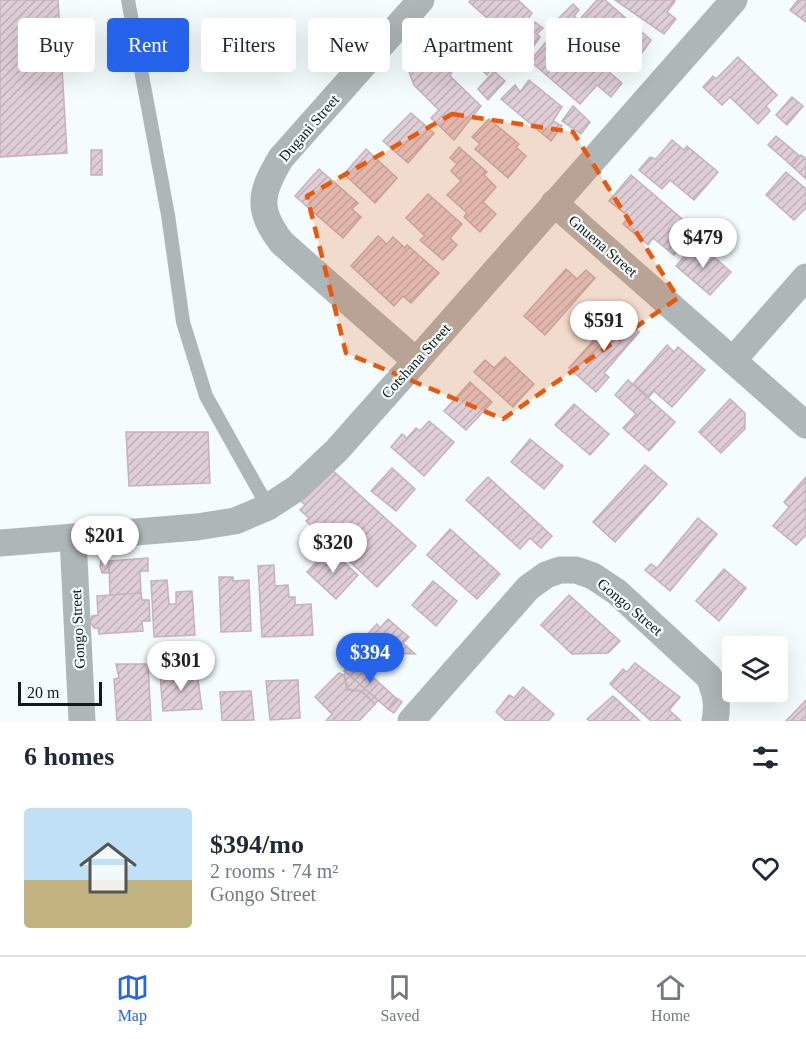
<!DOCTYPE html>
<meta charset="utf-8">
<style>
body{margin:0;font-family:Georgia,serif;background:#f6f6f7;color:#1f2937;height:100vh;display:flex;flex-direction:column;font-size:22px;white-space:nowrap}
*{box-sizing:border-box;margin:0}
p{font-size:20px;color:#747a83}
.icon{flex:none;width:33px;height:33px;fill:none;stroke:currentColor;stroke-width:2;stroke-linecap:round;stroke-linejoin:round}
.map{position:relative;height:721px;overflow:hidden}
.drawer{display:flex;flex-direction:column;background:#fff;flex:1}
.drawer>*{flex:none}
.top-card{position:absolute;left:18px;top:18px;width:771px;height:54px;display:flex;gap:12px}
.controls{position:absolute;left:722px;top:636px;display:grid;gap:12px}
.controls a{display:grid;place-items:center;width:66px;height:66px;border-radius:6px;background:#fff;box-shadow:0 6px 24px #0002;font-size:30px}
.scale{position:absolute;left:18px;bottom:15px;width:84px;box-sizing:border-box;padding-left:6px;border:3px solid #12191a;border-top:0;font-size:16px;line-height:21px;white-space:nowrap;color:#12191a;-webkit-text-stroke:4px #f4fcfe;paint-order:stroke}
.price{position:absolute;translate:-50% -51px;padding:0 14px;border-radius:21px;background:#fff;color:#222;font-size:20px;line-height:39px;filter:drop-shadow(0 2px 3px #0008)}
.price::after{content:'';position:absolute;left:50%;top:36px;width:18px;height:14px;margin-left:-9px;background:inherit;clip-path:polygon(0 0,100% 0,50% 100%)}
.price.on{background:#2563eb;color:#fff}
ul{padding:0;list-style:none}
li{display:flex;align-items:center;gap:18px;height:150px;padding:0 24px}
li+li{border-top:2px solid #e0e1e3}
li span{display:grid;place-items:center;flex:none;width:168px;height:120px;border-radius:6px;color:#555}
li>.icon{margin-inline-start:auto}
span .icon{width:72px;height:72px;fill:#fffc;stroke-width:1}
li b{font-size:26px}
h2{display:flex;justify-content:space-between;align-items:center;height:72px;padding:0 24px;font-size:26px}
.tag{padding:0 21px;border-radius:6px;background:#fff;box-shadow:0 6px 24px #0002;font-size:21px;line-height:54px}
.tag.on{background:#2563eb;color:#fff}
.menu{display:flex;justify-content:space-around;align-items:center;height:84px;border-top:2px solid #e0e1e3;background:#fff;font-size:16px;color:#747a83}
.menu a{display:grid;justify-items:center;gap:3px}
.menu .on{color:#2563eb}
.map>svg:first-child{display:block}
</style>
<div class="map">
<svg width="806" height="721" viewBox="0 0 806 721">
<defs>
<pattern id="building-hatch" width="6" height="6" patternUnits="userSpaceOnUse" patternTransform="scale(1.5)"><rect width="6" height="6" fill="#e0ced6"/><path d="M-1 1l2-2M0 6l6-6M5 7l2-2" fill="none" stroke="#bfb0b7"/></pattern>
</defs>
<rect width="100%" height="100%" fill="#f4fcfe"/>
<g fill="url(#building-hatch)" stroke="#c4b3ba" stroke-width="1.5">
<path d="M 0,0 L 58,0 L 67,153 L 0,157 Z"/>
<path d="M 471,0 L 518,0 L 532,13 L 526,22 L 532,27 L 535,22 L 543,28 L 537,34 L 540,37 L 528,54 L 469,2 Z"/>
<path d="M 597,0 L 605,0 L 651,40 L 634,64 L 581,18 Z"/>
<path d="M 615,0 L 674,0 L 675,1 L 667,12 L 676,19 L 664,34 Z"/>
<path d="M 798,0 L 806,0 L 806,22 L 790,10 Z"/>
<path d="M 573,4 L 579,10 L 574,16 L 579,21 L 570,31 L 558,19 Z"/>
<path d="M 469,20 L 506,54 L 487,75 L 450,41 Z"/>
<path d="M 558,28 L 622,83 L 611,97 L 597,85 L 580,104 L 530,61 Z"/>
<path d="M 424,49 L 452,72 L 450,76 L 481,106 L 454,140 L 431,118 L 439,110 L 414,85 L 409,72 Z"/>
<path d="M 738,57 L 777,95 L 766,106 L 770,111 L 758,124 L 730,97 L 722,105 L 703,87 L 713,76 L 716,79 Z"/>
<path d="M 494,71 L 505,81 L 488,100 L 478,89 Z"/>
<path d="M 529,80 L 562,107 L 553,121 L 562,126 L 551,141 L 501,99 L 515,85 L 520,92 Z"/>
<path d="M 792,97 L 803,106 L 787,125 L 776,115 Z"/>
<path d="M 573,106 L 590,122 L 581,134 L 562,121 Z"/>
<path d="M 411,113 L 434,133 L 408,163 L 383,141 Z"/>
<path d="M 489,119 L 519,144 L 516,147 L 526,156 L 508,178 L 475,149 L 480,144 L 472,137 Z"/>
<path d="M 776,136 L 801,157 L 792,166 L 768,145 Z"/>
<path d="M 672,140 L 684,150 L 687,146 L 718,172 L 694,200 L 670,180 L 662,189 L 639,170 L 650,157 L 656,159 Z"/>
<path d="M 459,147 L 487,172 L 484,175 L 496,187 L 483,202 L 496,214 L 480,232 L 464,217 L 467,213 L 447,195 L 461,181 L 451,171 L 457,164 L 450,158 Z"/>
<path d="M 366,149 L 397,178 L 375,203 L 344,174 Z"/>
<rect x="91" y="150" width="11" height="25"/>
<path d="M 801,155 L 806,159 L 806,179 L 792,166 Z"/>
<path d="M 319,169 L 358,203 L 352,209 L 361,217 L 343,238 L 295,196 Z"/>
<path d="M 786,172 L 806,189 L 806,208 L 794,220 L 766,195 Z"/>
<path d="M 631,175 L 695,230 L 674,255 L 653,238 L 648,245 L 623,224 L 629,217 L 609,201 Z"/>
<path d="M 428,194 L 462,224 L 450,238 L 457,245 L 443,260 L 420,240 L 425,236 L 406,218 Z"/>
<path d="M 378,236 L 387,244 L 393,237 L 405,248 L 407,245 L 439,273 L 411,303 L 403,296 L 394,306 L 351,266 Z"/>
<path d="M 697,242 L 731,272 L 710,295 L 676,266 Z"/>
<path d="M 566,269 L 577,279 L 586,270 L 595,278 L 545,335 L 524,316 Z"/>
<path d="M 618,313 L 639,332 L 604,373 L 609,377 L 596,392 L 569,368 Z"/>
<path d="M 667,345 L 674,352 L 678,347 L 705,370 L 672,407 L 654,391 L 649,397 L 633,384 Z"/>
<path d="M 505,357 L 534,384 L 513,407 L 474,372 L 485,360 L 494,368 Z"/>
<path d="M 628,380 L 675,422 L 649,451 L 623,428 L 636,414 L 615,395 Z"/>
<path d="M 470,382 L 492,402 L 466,430 L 444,411 Z"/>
<path d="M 730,399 L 745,413 L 745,429 L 721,453 L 699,432 Z"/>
<path d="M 574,404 L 609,434 L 590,455 L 555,425 Z"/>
<path d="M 429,421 L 454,442 L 424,476 L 391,447 L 402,434 L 407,438 L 416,428 L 420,431 Z"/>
<path d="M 126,432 L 208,432 L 210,483 L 129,486 Z"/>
<path d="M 530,439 L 563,466 L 544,489 L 511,462 Z"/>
<path d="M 645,465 L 667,484 L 615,542 L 593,522 Z"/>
<path d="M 330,468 L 416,546 L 377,587 L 306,521 L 309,518 L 300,510 L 305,505 L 300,500 Z"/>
<path d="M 392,468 L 415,489 L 396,511 L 371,491 Z"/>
<path d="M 488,477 L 552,536 L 541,548 L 530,538 L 520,549 L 466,500 Z"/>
<path d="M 806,477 L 806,535 L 796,545 L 773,526 L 789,507 L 784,502 Z"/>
<path d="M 698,518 L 717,534 L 670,591 L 645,570 L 651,564 L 657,568 Z"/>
<path d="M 450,529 L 500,574 L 477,599 L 427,555 Z"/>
<path d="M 329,549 L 358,575 L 336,599 L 307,572 Z"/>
<path d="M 148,558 L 148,571 L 140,571 L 141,593 L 110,595 L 109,561 Z"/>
<path d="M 101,560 L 109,561 L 109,573 L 102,573 L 100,566 Z"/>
<path d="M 274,565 L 275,586 L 288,585 L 289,597 L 295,597 L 295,605 L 311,604 L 313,635 L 262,637 L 258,566 Z"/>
<path d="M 724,569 L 746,588 L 719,621 L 696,601 Z"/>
<path d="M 219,577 L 233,577 L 233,581 L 249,580 L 251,631 L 221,632 Z"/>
<path d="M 167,580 L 169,604 L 176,604 L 176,592 L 192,591 L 195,635 L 154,637 L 151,581 Z"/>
<path d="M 433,581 L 457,601 L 436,626 L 412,605 Z"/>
<path d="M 141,593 L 142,600 L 149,600 L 150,621 L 142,621 L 143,631 L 99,634 L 98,628 L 94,628 L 90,622 L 92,616 L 98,615 L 97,596 Z"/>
<path d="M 569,595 L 620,641 L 608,653 L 572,654 L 541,625 Z"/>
<path d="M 388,619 L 409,637 L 403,643 L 415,654 L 385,653 L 366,636 L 377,624 L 380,628 Z"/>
<path d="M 354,660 L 396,698 L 388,709 L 344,671 Z"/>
<path d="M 635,663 L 680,697 L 669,710 L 681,721 L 651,721 L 610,684 L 623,669 L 627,672 Z"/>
<path d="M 116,664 L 148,664 L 151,721 L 117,721 L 114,679 L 119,678 Z"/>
<path d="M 197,672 L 202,709 L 163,711 L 160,675 Z"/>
<path d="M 346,672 L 365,689 L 362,691 L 348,689 L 344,675 Z"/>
<path d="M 339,673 L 344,675 L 347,690 L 361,691 L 375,704 L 359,721 L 326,721 L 332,714 L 315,697 Z"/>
<path d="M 298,680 L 300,718 L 270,720 L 266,681 Z"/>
<path d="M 523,687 L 554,714 L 548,721 L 506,721 L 496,712 L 509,695 L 514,698 Z"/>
<path d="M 365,689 L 378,700 L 375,704 L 362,691 Z"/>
<path d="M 251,691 L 254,720 L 222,721 L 220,692 Z"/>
<path d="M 613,696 L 640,721 L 590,721 L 587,719 Z"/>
<path d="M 397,698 L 402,702 L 394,713 L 388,709 Z"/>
<path d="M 806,700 L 806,721 L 786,721 Z"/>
</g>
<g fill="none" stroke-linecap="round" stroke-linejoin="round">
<path stroke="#aeb6b8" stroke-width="14" d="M 128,0 L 168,215 L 183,322 L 206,396 L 268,507"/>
<g stroke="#aeb6b8" stroke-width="27">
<path d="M 554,203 L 806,425"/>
<path d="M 733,360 L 806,277"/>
<path d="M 416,361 L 282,243 C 256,209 260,193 281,158 L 421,0"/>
<path d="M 73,538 L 82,721"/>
<path d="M 0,543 L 197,527 L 235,521 L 268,507 L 297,488 L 337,450 L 416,361 L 734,0"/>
<path d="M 411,721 L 528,588 L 546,575 L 560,570 L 576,570 L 593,576 L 617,592 L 709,677 C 716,693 718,704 715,721"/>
</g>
</g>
<path fill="#e8590c" fill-opacity="0.2" stroke="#e8590c" stroke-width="4.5" stroke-dasharray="12 8" stroke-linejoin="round" d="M 452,114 L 573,132 L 678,298 L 503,419 L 346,353 L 307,196 Z"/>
<g text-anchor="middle" stroke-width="4.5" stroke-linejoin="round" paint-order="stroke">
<g font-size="15" fill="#12191a" stroke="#f4fcfe">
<text transform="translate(309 128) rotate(-49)" y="5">Dugani Street</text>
<text transform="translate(603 246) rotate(41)" y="5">Gnuena Street</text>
<text transform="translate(416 361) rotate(-48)" y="5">Cotshana Street</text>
<text transform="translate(630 607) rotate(40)" y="5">Gongo Street</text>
<text transform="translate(78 629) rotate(-93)" y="5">Gongo Street</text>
</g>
</g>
</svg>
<div class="controls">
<a><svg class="icon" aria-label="layers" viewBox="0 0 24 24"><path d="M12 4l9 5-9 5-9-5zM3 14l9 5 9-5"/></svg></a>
</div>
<div class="scale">20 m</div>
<b class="price" style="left:703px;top:269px">$479</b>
<b class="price" style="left:604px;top:352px">$591</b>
<b class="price" style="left:105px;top:567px">$201</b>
<b class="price" style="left:333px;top:574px">$320</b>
<b class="price on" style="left:370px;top:684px">$394</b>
<b class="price" style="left:181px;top:692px">$301</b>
<div class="top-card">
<a class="tag">Buy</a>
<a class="tag on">Rent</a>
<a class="tag">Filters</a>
<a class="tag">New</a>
<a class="tag">Apartment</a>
<a class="tag">House</a>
</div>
</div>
<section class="drawer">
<h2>6 homes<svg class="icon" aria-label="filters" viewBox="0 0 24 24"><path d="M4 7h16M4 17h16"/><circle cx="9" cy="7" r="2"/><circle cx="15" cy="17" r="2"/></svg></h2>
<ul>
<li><span style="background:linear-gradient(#bfe0f5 60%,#c2b280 0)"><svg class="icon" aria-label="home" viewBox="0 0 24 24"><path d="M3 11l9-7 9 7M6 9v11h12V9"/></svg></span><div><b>$394/mo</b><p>2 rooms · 74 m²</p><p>Gongo Street</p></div><svg class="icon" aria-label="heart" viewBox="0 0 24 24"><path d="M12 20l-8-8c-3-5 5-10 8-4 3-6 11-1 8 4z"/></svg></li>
</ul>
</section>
<nav class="menu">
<a class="on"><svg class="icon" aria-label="map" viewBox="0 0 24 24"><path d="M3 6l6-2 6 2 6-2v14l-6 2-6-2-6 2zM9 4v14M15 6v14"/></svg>Map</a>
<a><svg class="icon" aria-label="saved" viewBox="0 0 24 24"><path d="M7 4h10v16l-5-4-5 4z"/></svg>Saved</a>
<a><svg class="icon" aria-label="home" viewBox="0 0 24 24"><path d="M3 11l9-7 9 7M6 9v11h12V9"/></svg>Home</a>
</nav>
